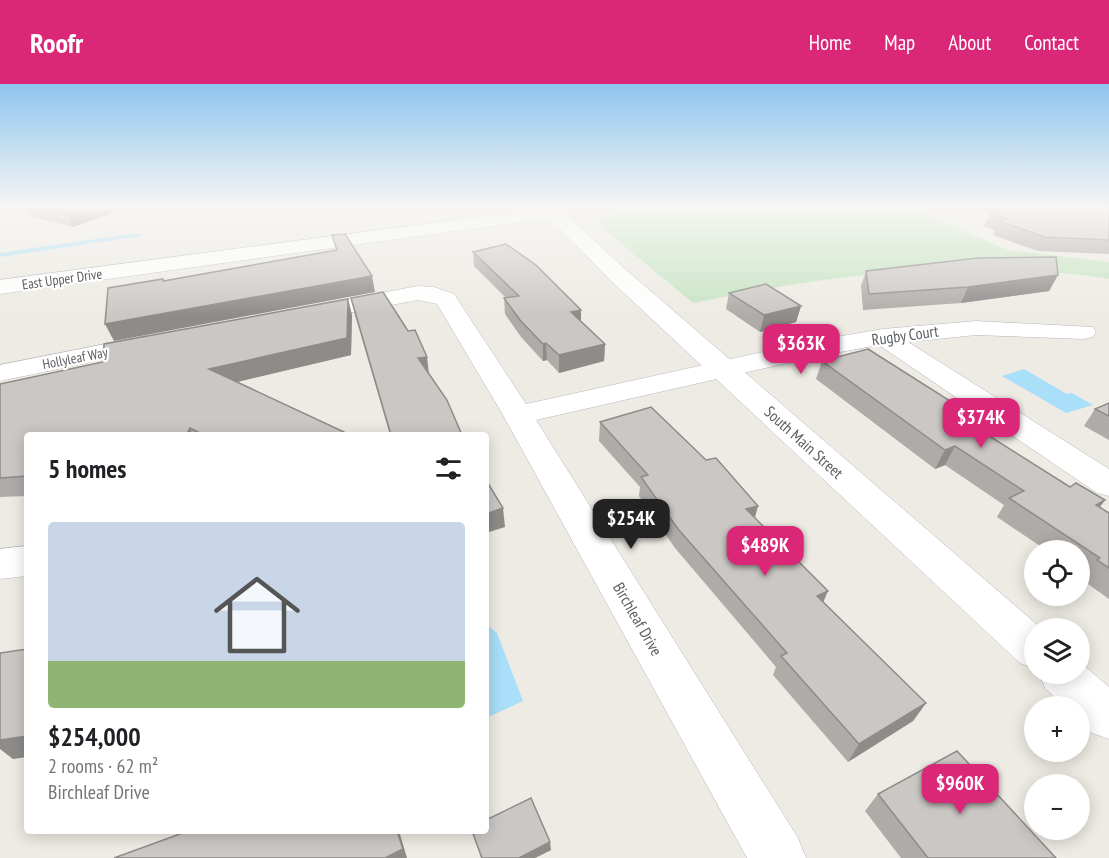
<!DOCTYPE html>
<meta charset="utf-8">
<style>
body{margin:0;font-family:"PT Sans Narrow",sans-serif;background:#f2f2f2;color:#202124;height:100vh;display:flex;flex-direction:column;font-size:22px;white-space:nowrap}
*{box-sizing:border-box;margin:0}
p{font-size:20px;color:#757577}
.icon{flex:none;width:33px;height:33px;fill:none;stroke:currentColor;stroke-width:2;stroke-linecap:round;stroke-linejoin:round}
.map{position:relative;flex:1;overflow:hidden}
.side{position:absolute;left:24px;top:348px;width:465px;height:402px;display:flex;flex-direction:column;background:#fff;border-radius:6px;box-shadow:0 3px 15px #0003}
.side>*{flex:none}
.controls{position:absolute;left:1024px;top:456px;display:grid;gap:12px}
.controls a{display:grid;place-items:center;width:66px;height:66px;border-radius:50%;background:#fff;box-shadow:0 3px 15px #0003;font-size:30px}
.price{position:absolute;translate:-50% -51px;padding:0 14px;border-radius:12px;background:#db2777;color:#fff;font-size:20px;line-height:39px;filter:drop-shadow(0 2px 3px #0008)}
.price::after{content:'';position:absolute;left:50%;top:36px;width:18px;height:14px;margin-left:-9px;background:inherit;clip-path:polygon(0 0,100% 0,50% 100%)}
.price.active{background:#222;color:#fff}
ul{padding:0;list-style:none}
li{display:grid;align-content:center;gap:12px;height:318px;padding:0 24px}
li span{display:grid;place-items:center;height:186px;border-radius:6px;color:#555}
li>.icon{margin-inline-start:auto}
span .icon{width:108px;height:108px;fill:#fffc;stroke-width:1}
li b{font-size:26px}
h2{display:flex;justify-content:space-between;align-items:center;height:72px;padding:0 24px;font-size:26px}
header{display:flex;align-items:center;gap:36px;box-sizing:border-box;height:84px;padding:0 30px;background:#db2777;color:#fff}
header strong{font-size:28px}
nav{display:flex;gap:33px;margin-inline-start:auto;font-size:21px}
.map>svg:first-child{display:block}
</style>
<header>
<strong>Roofr</strong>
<nav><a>Home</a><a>Map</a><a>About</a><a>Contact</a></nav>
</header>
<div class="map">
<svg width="1109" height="774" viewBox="0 0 1109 774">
<rect width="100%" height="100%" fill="#eeebe4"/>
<path fill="#c6e4c2" d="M 664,124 L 912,124 L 1008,166 L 1109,178 L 1109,195 C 969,171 831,191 693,219 L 598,140 L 603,132 Z"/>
<g fill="#a9dff9">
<path d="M 1024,285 L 1067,310 L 1072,309 L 1093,321 L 1066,329 L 1002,292 Z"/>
<path d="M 486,540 L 497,549 L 523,617 L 486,634 Z"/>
</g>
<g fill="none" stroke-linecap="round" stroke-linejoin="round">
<path fill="#a9dff9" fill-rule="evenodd" d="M 138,149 L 140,150 L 140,152 L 0,173 L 0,169 Z"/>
<g stroke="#b5b7ba" stroke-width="1">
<g id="street">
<path d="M 418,202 L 434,203 L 454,210 L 526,320 L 818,256 L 883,245 L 976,237 L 1093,243 L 1096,248 L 1093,253 L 1084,255 L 976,251 L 908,258 L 1109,385 L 1109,412 L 1097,409 L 879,261 L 818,272 L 536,336 L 798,754 L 806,774 L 747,774 L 503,331 L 437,220 L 418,216 L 306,237 L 298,235 L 294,230 L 298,225 L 306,223 Z"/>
<path d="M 146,252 L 155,255 L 159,260 L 155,265 L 0,297 L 0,281 Z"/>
<path d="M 27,462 L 27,492 L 0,495 L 0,465 Z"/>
</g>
</g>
<g stroke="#b3b7bb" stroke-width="1">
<g id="secondary">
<path d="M 544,124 L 583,124 L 581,129 L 567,131 L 625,185 L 1041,544 L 1035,544 L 1035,585 L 1020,579 L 609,195 L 549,134 L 0,210 L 0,196 Z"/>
<path d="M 1080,578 L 1109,603 L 1109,655 L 1092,649 L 1080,637 L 1080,622 L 1064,622 L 1045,604 L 1039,590 L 1080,590 Z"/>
</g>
</g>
<use href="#street" fill="#fff" fill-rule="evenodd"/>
<use href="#secondary" fill="#fff" fill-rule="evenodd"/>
</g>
<g fill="#afaba9">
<path d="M 21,124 L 111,124 L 113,129 L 73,143 L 34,133 Z"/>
<path d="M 972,124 L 1109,124 L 1109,170 L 1038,167 L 993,151 L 995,146 L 984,142 L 990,130 Z"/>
<path d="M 473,168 L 581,237 L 605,260 L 604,277 L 559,289 L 547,276 L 543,277 L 521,253 L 505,230 L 504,214 L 506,214 L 474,182 Z"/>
<path d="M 866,187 L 1058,191 L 1049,207 L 961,219 L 863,226 L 861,202 Z"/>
<path d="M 729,209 L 801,222 L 796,238 L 760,248 L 726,225 Z"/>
<path d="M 351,214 L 429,290 L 462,351 L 390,351 L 355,231 Z"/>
<path d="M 348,215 L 352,231 L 351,271 L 236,298 L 344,348 L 345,351 L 27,351 L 27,412 L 0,413 L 0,300 L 103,278 Z"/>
<path d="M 822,277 L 992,354 L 1070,403 L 1105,416 L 1100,423 L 1109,429 L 1109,515 L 1081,495 L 1083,493 L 1080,490 L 1080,466 L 1046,466 L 997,433 L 1004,421 L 945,381 L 935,385 L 816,295 Z"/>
<path d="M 1109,319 L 1109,356 L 1084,342 L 1095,325 Z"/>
<path d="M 600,338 L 755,433 L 823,518 L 926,619 L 913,637 L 848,678 L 773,591 L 776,583 L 675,464 L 639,412 L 640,403 L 599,357 Z"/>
<path d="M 878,710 L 1056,774 L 901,774 L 865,727 Z"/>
<path d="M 472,747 L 551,766 L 535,774 L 481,774 Z"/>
</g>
<g fill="#8e8b89">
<path d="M 85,124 L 111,124 L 113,129 L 73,143 L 67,130 Z"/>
<path d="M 1058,191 L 1049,207 L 961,219 L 968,203 Z"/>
<path d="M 372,192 L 375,208 L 114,257 L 105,240 Z"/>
<path d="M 348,215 L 352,231 L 351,271 L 216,303 L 209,285 Z"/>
<path d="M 801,222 L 796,238 L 760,248 L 764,231 Z"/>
<path d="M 581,226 L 581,243 L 571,228 Z"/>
<path d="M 546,259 L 547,276 L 543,277 L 543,260 Z"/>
<path d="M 605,260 L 604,277 L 559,289 L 559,271 Z"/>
<path d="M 427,273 L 429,290 L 418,274 Z"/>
<path d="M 190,344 L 193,351 L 186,351 Z"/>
<path d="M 996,346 L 986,365 L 986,350 Z"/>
<path d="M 955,362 L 945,381 L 935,385 L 945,366 Z"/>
<path d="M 1105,416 L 1090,435 L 1096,421 Z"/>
<path d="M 758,422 L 753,441 L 746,425 Z"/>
<path d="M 503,424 L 505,443 L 486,449 L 486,430 Z"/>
<path d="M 828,507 L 820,526 L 817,512 Z"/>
<path d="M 926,619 L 913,637 L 848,678 L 859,660 Z"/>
<path d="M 27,652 L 27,673 L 13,675 L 0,665 L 0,656 Z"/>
<path d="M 397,747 L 399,747 L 407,774 L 385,774 Z"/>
<path d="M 550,758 L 551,766 L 535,774 L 519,774 Z"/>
</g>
<g fill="#cbc7c4" stroke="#8e8b89" stroke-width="1.5">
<path d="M 42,124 L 85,124 L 67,130 Z"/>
<path d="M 1011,124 L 1109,124 L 1109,156 L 1045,153 L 999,137 L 1007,135 L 990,129 Z"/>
<path d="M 345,150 L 372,192 L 105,240 L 108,204 L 163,195 L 163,197 L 337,166 L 332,151 Z"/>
<path d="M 506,160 L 536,181 L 581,226 L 571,228 L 605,260 L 559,271 L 546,259 L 543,260 L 520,236 L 504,214 L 519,212 L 473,168 Z"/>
<path d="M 1056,173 L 1058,191 L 968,203 L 869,210 L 866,187 L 978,174 Z"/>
<path d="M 766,200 L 801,222 L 764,231 L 729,209 Z"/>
<path d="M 383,208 L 408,247 L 415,246 L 427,273 L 418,274 L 447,316 L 462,351 L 391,351 L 351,214 Z"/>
<path d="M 348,215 L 347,254 L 209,285 L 344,348 L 344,351 L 204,351 L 190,344 L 186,351 L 27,351 L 27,392 L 0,394 L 0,300 L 103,278 L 104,260 Z"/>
<path d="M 868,265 L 996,346 L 986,350 L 1070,403 L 1076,399 L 1105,416 L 1096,421 L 1109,429 L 1109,484 L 1097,476 L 1100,474 L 1009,414 L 1024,407 L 955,362 L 945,366 L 822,277 Z"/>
<path d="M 1109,319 L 1109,332 L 1095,325 Z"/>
<path d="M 651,323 L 706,376 L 716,374 L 758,422 L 746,425 L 828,507 L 817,512 L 926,619 L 859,660 L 781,572 L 787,569 L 678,445 L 641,393 L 648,391 L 600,338 Z"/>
<path d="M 486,396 L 503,424 L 486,430 Z"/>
<path d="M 27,565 L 27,652 L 0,656 L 0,569 Z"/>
<path d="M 957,667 L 1056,774 L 928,774 L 878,710 Z"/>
<path d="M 531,714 L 550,758 L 519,774 L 482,774 L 472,747 L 486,747 L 486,736 Z"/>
<path d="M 188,747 L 397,747 L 403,765 L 385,774 L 114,774 Z"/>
</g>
<linearGradient id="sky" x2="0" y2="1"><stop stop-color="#8fc5ef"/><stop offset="0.53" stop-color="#f7f6f3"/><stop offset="1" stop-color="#f7f6f3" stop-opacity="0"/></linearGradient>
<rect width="1109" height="232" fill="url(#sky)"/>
<g text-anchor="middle" stroke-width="4.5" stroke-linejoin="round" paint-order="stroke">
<g font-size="14" fill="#5c6064" stroke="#fff">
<text transform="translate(62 195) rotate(-8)" y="5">East Upper Drive</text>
<text transform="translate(75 274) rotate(-11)" y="5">Hollyleaf Way</text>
</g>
<g font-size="16" fill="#5c6064" stroke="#fff">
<text transform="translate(905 251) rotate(-8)" y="6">Rugby Court</text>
<text transform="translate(804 358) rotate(42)" y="6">South Main Street</text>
<text transform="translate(638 535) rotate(60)" y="6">Birchleaf Drive</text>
</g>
</g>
</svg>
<div class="controls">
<a><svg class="icon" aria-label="locate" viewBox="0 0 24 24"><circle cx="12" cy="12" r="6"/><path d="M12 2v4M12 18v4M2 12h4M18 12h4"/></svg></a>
<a><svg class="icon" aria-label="layers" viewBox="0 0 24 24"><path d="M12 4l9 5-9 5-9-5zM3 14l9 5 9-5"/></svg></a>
<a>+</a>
<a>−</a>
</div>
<b class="price" style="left:801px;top:291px">$363K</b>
<b class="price" style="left:981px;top:365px">$374K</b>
<b class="price active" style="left:631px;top:466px">$254K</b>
<b class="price" style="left:765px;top:493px">$489K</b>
<b class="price" style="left:960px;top:731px">$960K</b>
<section class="side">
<h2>5 homes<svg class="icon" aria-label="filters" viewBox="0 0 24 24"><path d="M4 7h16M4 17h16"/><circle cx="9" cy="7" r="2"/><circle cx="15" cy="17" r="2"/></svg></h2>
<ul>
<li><span style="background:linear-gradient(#c9d6e8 75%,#8fb573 0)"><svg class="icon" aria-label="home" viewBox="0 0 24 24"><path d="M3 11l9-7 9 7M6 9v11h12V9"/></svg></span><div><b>$254,000</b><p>2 rooms · 62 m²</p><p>Birchleaf Drive</p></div></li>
</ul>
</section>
</div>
